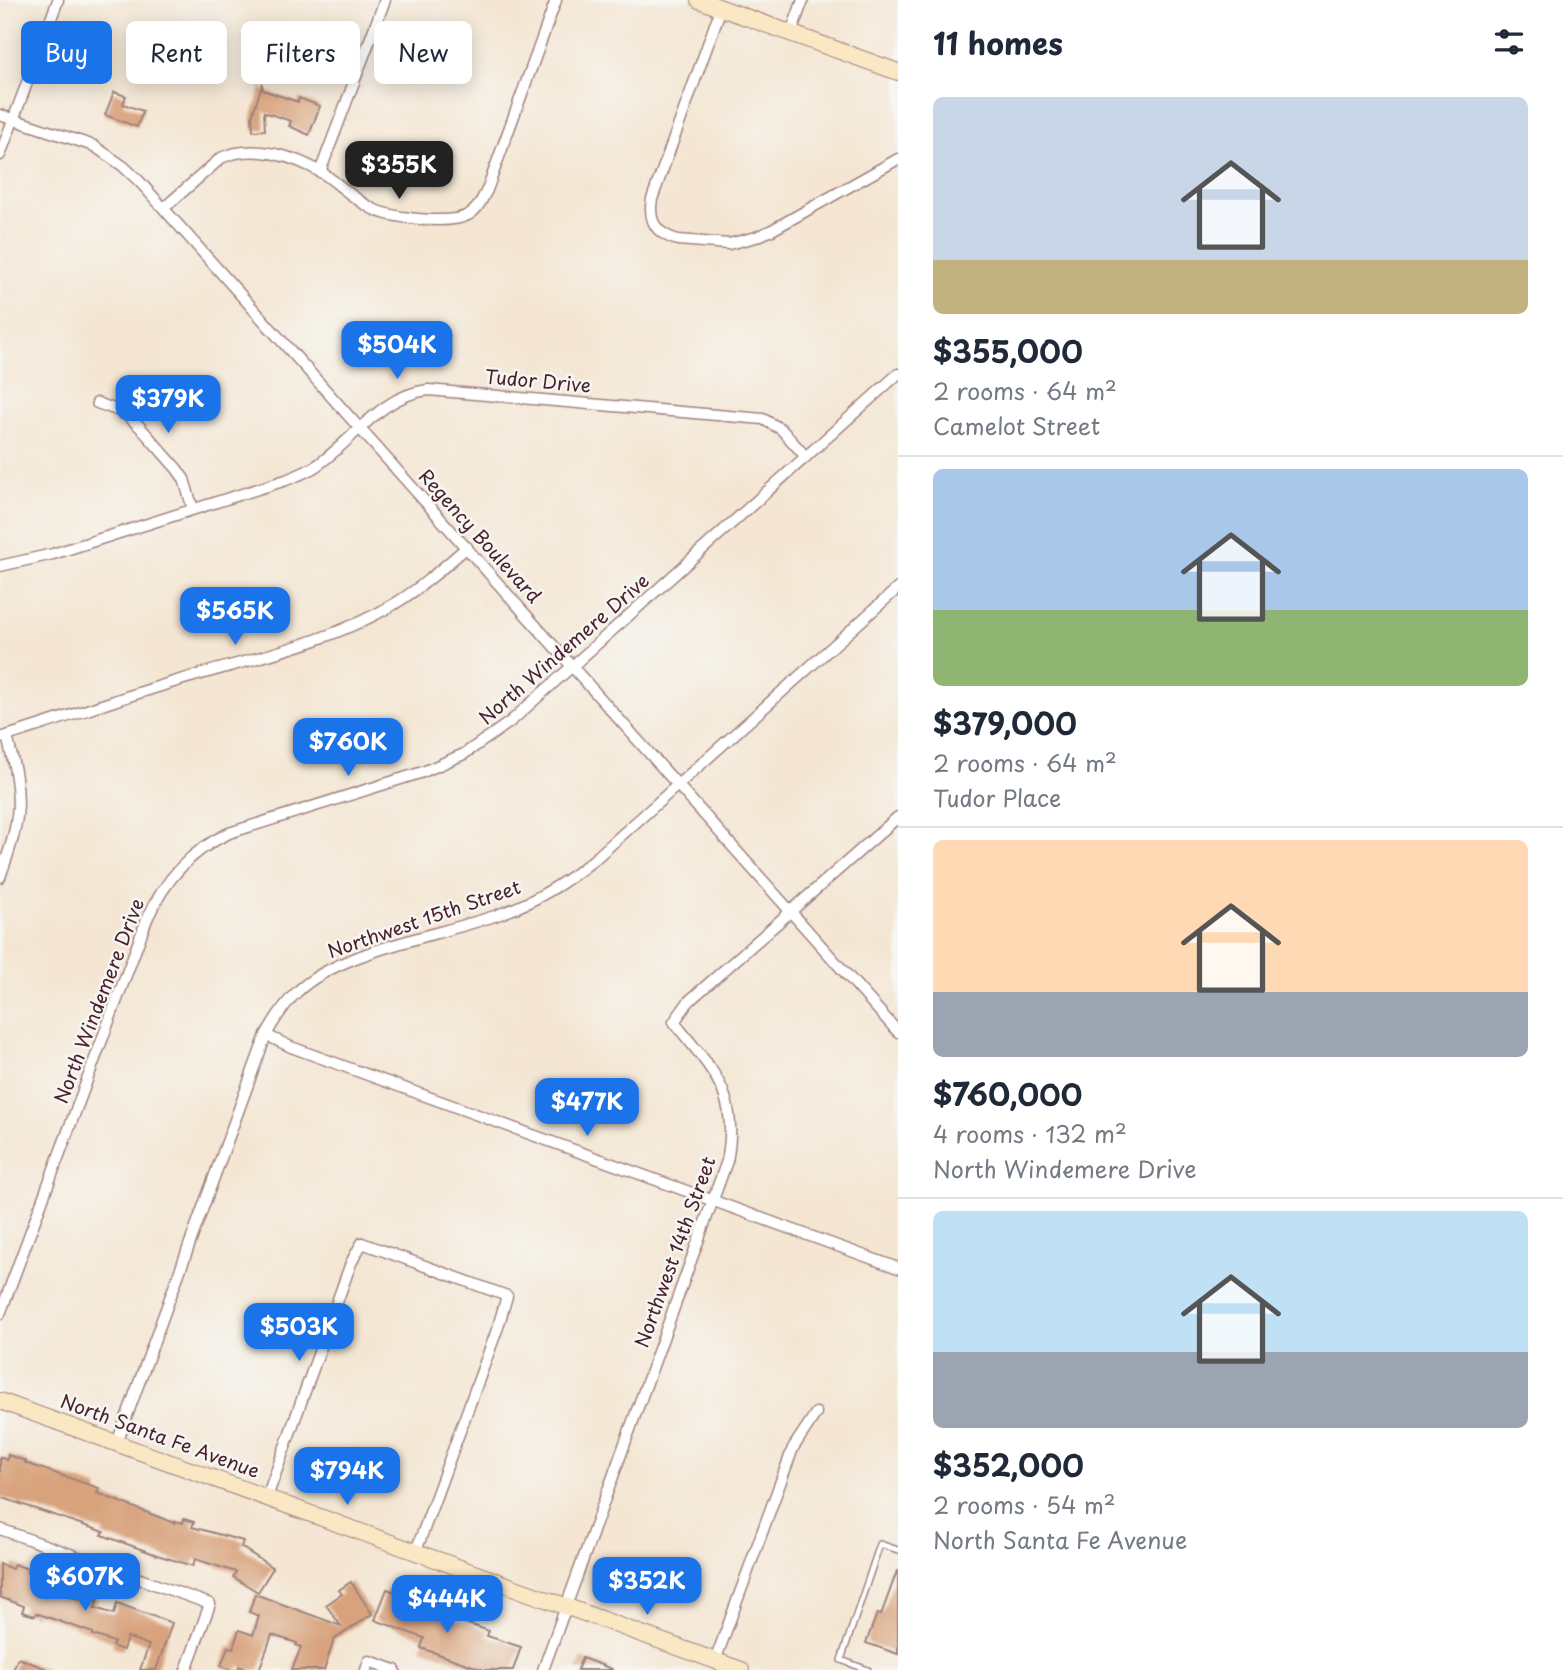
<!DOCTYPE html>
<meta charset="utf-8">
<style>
body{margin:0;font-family:"Playpen Sans",sans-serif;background:#f2f2f3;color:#1f2937;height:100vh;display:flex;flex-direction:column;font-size:26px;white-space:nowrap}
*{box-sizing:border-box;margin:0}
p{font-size:23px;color:#747a83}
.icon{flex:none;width:38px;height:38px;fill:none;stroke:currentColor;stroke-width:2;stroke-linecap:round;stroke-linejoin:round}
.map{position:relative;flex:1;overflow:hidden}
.side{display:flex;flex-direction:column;background:#fff;width:665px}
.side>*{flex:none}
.hud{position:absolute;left:21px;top:21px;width:665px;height:63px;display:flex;gap:14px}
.price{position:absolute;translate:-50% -60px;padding:0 16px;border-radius:14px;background:#1a73e8;color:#fff;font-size:23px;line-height:46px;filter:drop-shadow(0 2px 4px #0008)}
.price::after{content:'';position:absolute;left:50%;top:42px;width:21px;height:16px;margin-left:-10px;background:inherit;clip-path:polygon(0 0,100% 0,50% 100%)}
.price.on{background:#222;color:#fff}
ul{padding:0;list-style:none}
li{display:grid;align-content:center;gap:14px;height:371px;padding:0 35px}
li+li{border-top:2px solid #e0e1e3}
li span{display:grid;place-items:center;height:217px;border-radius:10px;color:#555}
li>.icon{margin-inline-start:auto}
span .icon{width:126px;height:126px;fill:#fffc;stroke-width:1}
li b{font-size:30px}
h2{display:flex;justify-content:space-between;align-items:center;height:84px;padding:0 35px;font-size:30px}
.tag{padding:0 24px;border-radius:10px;background:#fff;box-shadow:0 4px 18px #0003;font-size:24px;line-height:63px}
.tag.on{background:#1a73e8;color:#fff}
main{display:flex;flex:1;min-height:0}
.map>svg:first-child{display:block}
</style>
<main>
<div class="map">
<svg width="898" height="1670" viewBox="0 0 898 1670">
<rect width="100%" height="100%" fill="#f6f6f2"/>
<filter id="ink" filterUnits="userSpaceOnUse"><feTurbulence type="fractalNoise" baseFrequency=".0143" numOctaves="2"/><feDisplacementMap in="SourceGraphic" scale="14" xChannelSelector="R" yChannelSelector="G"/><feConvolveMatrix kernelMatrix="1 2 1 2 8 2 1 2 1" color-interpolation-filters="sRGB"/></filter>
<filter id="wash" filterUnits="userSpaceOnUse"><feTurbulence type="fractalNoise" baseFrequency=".00686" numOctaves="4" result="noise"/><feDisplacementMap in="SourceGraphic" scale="28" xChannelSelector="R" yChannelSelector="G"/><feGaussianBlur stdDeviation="1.57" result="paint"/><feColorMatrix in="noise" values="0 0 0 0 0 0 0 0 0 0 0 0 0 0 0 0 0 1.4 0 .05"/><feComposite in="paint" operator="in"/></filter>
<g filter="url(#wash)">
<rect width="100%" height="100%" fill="#f4e6d3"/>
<g id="blocks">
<g fill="#d8a27c">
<path d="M 262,85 L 263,90 L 298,102 L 299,98 L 320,106 L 309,135 L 289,126 L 291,121 L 264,112 L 265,130 L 253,131 L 252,116 Z"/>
<path d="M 114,92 L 126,96 L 123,104 L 143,111 L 137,127 L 105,115 Z"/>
<path d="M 8,1455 L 26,1461 L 25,1463 L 99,1488 L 97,1493 L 174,1523 L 175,1521 L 183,1523 L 184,1519 L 194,1522 L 192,1527 L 243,1541 L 241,1547 L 273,1568 L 258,1592 L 233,1577 L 236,1572 L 195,1559 L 193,1566 L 157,1555 L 102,1535 L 104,1532 L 0,1497 L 0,1457 L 7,1460 Z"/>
<path d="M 0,1564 L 12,1569 L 14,1564 L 28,1569 L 27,1572 L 61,1584 L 58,1592 L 79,1599 L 82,1590 L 99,1596 L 95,1608 L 114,1614 L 117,1603 L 172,1623 L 156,1670 L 140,1670 L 149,1645 L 127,1637 L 123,1650 L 112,1646 L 114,1642 L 93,1635 L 93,1633 L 36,1613 L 35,1616 L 22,1612 L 24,1606 L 0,1597 Z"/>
<path d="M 897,1571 L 898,1571 L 898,1654 L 866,1643 L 877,1614 L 881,1615 Z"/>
<path d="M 351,1582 L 372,1614 L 334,1640 L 324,1670 L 292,1670 L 301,1647 L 296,1645 L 297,1643 L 272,1635 L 259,1670 L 249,1670 L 239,1666 L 238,1670 L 231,1670 L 221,1666 L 228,1647 L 233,1648 L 239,1630 L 253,1635 L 259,1616 L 249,1612 L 255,1594 L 341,1626 L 326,1605 L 342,1594 L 339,1590 Z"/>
<path d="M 387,1589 L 418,1600 L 416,1606 L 489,1631 L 487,1636 L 521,1647 L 513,1670 L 484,1670 L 444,1656 L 421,1648 L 424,1638 L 375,1620 Z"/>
<path d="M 18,1658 L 47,1669 L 47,1670 L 13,1670 Z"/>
<path d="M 582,1658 L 612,1669 L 612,1670 L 577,1670 Z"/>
</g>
</g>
</g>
<g filter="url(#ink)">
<use href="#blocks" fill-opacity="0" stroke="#9f827f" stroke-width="2"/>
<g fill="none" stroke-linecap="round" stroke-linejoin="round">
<g stroke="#9f827f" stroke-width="8">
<path id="service" d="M 868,1670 L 841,1660 L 880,1544 L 898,1550"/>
</g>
<g stroke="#9f827f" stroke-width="13">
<g id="minor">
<path d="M 721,8 L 652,199 C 648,221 656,234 678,240 L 729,244 L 756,237 L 772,230 L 898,159"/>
<path d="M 791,33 L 803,0"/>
<path d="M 0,115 L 94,146 L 123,166 L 140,182 L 898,1032"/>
<path d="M 0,155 L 58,0"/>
<path d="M 320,172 L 385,0"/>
<path d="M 164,208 L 221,158 C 252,143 295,156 324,174 C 340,185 355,200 373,209 C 391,218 450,225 468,215 C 478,210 482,199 487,190 L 556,0"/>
<path d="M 97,403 L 125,413 L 140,427 L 177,469 L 184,479 L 193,509"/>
<path d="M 0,566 L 53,554 L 286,480 C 296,476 307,472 316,466 C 353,441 381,395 428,390 L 763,419 L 781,429 L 806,457"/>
<path d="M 0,738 C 59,720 117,699 177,681 C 250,659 330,643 396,603 C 422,587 444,567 467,547"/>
<path d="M 0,877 C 22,817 23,799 7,736"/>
<path d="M 266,1035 L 291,1047 L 898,1268"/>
<path d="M 0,1314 L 147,919 C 165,880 190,851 229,833 L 423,772 L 464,754 L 510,722 L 898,374"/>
<path d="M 117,1443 L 266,1035 C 275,1019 284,1004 297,992 C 340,950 443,935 500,914 C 537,901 567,882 596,858 L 898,588"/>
<path d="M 267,1497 L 351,1263 L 362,1243 L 507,1296 L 498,1327 L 416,1551"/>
<path d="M 0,1529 L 210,1604 L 186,1670"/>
<path d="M 715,1661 L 793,1448 L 816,1413"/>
<path d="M 366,1670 L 369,1661 L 395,1670"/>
<path d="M 543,1670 L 727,1161 C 740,1094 713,1071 674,1022 L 689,1001 L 898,817"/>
</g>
</g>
<g stroke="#9f827f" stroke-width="18">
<g id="secondary">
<path d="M 699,0 L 898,72"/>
<path d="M 0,1401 L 741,1670"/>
</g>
</g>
<use href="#service" stroke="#fff" stroke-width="5"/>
<use href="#minor" stroke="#fff" stroke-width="10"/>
<use href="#secondary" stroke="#fae7c3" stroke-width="16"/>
</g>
</g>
<g text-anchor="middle" stroke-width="5" stroke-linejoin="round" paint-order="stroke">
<g font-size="19" fill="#4a1f2b" stroke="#f6f6f2">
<text transform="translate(538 381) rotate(5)" y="7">Tudor Drive</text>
<text transform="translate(480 536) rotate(48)" y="7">Regency Boulevard</text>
<text transform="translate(564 649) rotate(-41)" y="7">North Windemere Drive</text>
<text transform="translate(424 919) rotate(-19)" y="7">Northwest 15th Street</text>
<text transform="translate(99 1001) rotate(-69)" y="7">North Windemere Drive</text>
<text transform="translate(675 1252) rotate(-70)" y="7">Northwest 14th Street</text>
<text transform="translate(160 1436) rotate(20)" y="7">North Santa Fe Avenue</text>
</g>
</g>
</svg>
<b class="price on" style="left:399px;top:201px">$355K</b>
<b class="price" style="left:397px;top:381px">$504K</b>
<b class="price" style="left:168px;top:435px">$379K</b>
<b class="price" style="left:235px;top:647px">$565K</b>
<b class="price" style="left:348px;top:778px">$760K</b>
<b class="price" style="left:587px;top:1138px">$477K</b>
<b class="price" style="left:299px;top:1363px">$503K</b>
<b class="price" style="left:347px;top:1507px">$794K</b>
<b class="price" style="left:85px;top:1613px">$607K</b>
<b class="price" style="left:647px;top:1617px">$352K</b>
<b class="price" style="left:447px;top:1635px">$444K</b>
<div class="hud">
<a class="tag on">Buy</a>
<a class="tag">Rent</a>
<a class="tag">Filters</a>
<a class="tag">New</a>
</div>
</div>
<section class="side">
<h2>11 homes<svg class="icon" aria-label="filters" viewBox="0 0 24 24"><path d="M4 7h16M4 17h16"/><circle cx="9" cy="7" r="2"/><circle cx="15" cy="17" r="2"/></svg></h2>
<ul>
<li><span style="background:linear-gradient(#c9d6e8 75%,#c2b280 0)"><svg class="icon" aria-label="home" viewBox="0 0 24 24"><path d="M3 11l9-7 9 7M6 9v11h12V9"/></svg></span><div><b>$355,000</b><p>2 rooms · 64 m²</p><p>Camelot Street</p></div></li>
<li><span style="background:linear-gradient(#a9c7e8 65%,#8fb573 0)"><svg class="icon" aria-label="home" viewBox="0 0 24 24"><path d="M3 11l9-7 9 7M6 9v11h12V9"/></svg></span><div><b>$379,000</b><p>2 rooms · 64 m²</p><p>Tudor Place</p></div></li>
<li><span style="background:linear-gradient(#ffd9b3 70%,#9aa5b1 0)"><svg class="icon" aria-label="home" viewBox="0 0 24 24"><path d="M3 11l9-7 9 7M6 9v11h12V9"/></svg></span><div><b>$760,000</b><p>4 rooms · 132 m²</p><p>North Windemere Drive</p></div></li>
<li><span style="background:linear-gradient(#bfe0f5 65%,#9aa5b1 0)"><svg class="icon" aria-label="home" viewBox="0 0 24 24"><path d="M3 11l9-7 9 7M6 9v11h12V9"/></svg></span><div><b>$352,000</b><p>2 rooms · 54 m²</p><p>North Santa Fe Avenue</p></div></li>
</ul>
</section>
</main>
